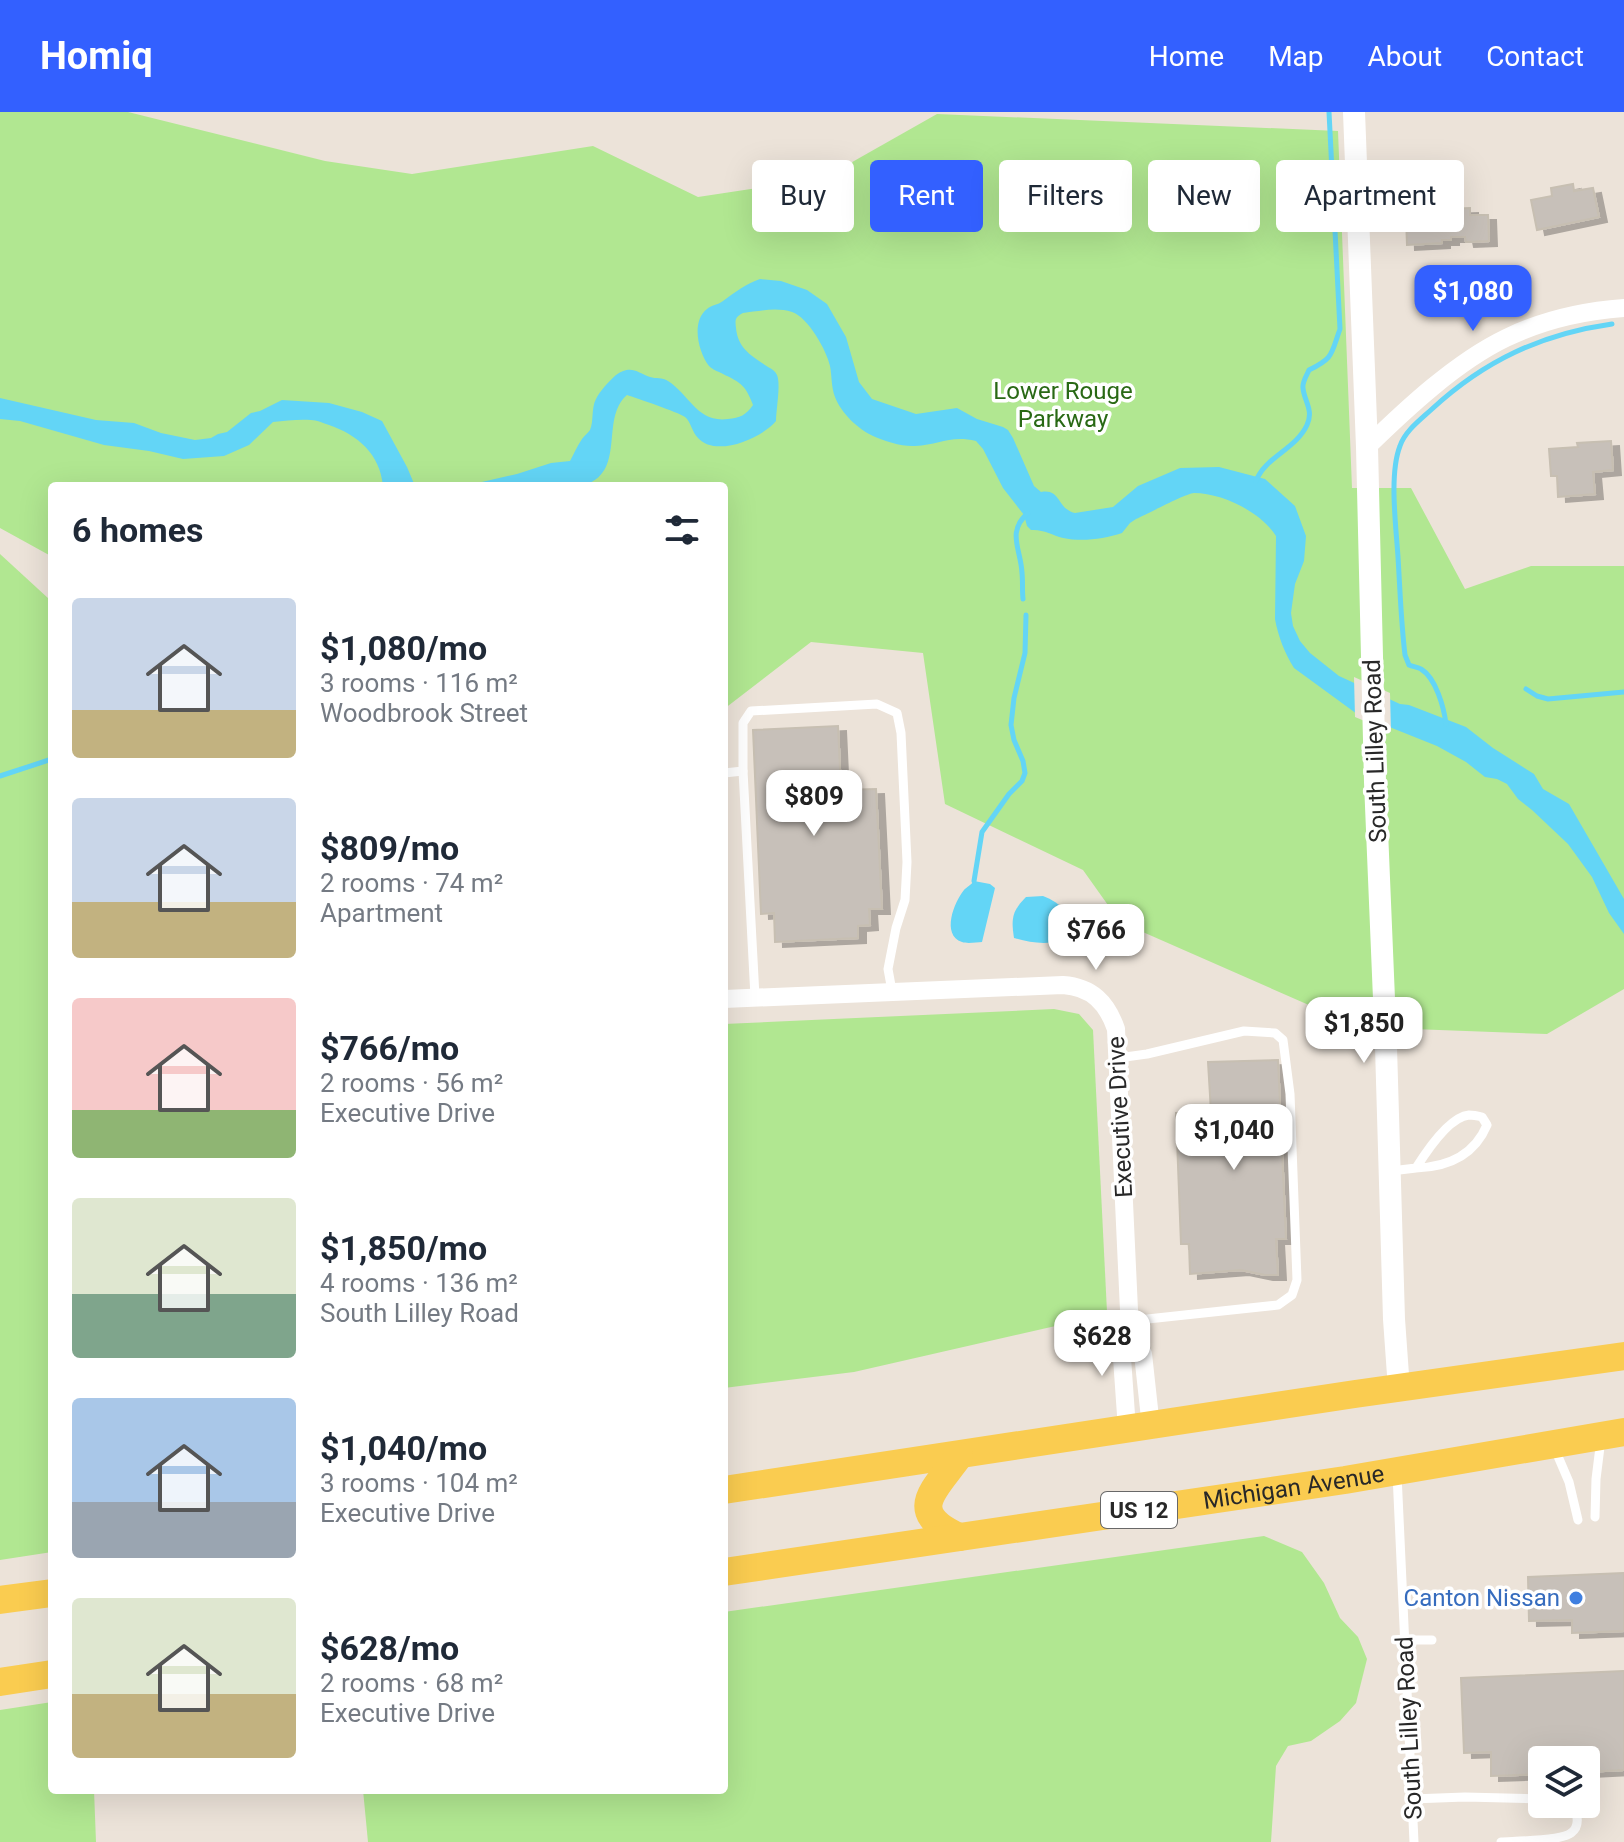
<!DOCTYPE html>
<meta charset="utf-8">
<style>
body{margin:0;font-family:Roboto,sans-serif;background:#f6f6f7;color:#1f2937;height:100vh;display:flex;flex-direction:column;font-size:30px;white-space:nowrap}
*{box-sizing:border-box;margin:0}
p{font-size:26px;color:#747a83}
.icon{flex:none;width:44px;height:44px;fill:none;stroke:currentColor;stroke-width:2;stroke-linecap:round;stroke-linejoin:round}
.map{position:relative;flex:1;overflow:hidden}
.panel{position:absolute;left:48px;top:370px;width:680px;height:1312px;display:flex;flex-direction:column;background:#fff;border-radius:8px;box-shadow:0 8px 32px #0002}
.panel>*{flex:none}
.hud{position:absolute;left:752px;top:48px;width:752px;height:72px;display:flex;gap:16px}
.tools{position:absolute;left:1528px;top:1634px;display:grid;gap:16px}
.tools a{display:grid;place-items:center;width:72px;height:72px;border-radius:8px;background:#fff;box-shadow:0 8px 32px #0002;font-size:40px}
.price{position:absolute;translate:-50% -68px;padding:0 18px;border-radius:16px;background:#fff;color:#222;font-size:26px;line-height:52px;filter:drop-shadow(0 2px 4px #0008)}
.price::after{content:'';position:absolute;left:50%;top:48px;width:24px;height:18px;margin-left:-12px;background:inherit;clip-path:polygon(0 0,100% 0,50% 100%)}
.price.active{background:#3360ff;color:#fff}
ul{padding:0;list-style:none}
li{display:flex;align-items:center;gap:24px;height:200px;padding:0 24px}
li span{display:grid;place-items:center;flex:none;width:224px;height:160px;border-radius:8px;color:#555}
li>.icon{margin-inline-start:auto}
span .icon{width:96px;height:96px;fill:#fffc;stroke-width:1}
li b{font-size:34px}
h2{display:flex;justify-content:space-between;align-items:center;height:96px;padding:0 24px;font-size:34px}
.pill{padding:0 28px;border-radius:8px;background:#fff;box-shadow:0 8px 32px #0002;font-size:28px;line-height:72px}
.pill.active{background:#3360ff;color:#fff}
header{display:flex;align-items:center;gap:48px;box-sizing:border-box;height:112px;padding:0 40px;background:#3360ff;color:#fff}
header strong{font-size:38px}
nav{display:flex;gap:44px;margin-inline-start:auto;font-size:28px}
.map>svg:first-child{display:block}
</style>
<header>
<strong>Homiq</strong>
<nav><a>Home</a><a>Map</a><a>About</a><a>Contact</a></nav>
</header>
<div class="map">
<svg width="1624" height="1730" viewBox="0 0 1624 1730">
<defs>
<filter id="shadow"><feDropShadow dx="8" dy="5" stdDeviation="0" flood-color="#0004"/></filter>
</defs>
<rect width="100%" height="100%" fill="#ece3d9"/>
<g fill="#b1e791">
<path d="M 0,0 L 128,0 L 325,49 L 412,62 L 593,34 L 698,85 L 824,66 L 937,2 L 1338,19 L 1352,376 L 1411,376 L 1465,477 L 1531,454 L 1624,454 L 1624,877 L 1547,922 L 1359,915 L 1120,810 L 1083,758 L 945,692 L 923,541 L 811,530 L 724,597 L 724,374 L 52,374 L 52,444 L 49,443 L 0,416 Z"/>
<path d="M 0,442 L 49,487 L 52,589 L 52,1440 L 0,1448 Z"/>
<path d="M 1054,897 L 1079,902 L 1093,918 L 1107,1200 L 1095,1205 L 854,1260 L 724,1276 L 724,912 Z"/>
<path d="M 1264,1424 L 1302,1440 L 1324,1471 L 1340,1506 L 1358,1525 L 1367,1547 L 1356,1591 L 1340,1609 L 1311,1629 L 1288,1634 L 1276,1654 L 1271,1730 L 368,1730 L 363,1678 L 724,1678 L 724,1500 Z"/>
<path d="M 52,1590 L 52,1678 L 94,1678 L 96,1730 L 0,1730 L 0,1598 Z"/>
</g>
<g fill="#63d5f6">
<path d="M 760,167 L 781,169 L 807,178 L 827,192 L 846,225 L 859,270 L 872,287 L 916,302 L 957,296 L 977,307 L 1003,315 L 1008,318 L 1013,326 L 1034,374 L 1041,380 C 1061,376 1057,397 1075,401 L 1113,395 L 1138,374 L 1180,356 L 1219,355 L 1265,367 L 1295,394 L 1306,424 L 1304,449 L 1295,472 L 1291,501 L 1293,514 L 1300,529 L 1310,541 L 1339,564 L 1400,592 L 1409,593 L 1466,615 L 1493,636 L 1534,662 L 1543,677 L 1569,692 L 1624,787 L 1624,822 L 1609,801 L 1592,765 L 1568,732 L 1532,698 L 1518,687 L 1507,672 L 1497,667 L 1485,665 L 1466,650 L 1437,634 L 1357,602 L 1294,556 C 1285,542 1278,524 1275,507 L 1276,424 C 1261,400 1222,381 1194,381 C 1184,382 1148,402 1136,407 L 1130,411 L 1122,421 C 1104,427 1082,430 1063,426 C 1052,423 1043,417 1031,418 L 1027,414 L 1024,403 L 1003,376 L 983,337 L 976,329 C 950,323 939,333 915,334 C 903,335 884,329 873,324 C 858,317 841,301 835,285 C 831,275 832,264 830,254 C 827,239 808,205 792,200 C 777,195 758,199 743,201 C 735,205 735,208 736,216 C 738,237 752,244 768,255 C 772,257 775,259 777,263 C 781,272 776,298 776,309 C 762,326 716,346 698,326 C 692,320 691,310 685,305 C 678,300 636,286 627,283 C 599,307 628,361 582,374 L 470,374 L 473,372 L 517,362 L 551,351 L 570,349 C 574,342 577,334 582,327 C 584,324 588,321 590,318 C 594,309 591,296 596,287 C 599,280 610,268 616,263 C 631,252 638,261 650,265 C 656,267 662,265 668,269 C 690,283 697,311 728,307 C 740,306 746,303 753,293 C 745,271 739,270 719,260 C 716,259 711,256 709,254 C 698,240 691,209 707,197 C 711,193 718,193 723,189 C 735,180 746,172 760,167 Z"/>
<path d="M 0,286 L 96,308 L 134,311 L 161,321 L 195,328 L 211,326 L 218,322 L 227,320 L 251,301 L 260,299 L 282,288 L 329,291 L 362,300 L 382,309 L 407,355 L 415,374 L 383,374 C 380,342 358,323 329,313 C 323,311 317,308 311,308 C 298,307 285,309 273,310 L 249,333 L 224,344 L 183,347 L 149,339 L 104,333 L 20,309 L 0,307 Z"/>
<path d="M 974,769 L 990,772 L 995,776 L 982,830 C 977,830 968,832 962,830 C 941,823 954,790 964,778 C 966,776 973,771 974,769 Z"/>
<path d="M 1043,784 C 1061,791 1073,803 1078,823 C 1057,833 1036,833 1014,826 C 1011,807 1012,799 1026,785 Z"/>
</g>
<path fill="#ece3d9" d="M 1354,565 L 1390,581 L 1391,620 L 1355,605 Z"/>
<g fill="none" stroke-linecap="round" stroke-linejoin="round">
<g stroke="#63d5f6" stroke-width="5">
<path d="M 1256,369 C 1265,345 1296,337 1307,313 C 1314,298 1304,289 1303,276 C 1302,270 1307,263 1309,258 C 1334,246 1331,242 1340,217 L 1329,0"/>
<path d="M 1023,487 C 1022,478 1023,470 1022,461 C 1021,437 1006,420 1028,401"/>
<path d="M 1526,577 L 1537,584 L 1548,587 L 1624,580"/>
<path d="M 1446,612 C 1444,596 1436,566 1421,557 C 1418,555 1413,555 1409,553 L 1405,543 C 1401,510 1400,477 1398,445 C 1396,414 1389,362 1400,334 C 1405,319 1420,308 1432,297 C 1484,249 1541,222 1612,212"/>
<path d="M 0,664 L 52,647"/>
<path d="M 974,769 L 982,720 L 1009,682 L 1022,669 L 1025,661 L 1023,649 L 1014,628 L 1011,613 L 1014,586 L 1025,541 L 1026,503"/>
</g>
</g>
<g fill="#c7c0b9" stroke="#c7bfb2" stroke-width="2" filter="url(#shadow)">
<path d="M 1573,72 L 1574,79 L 1593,76 L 1599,105 L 1537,118 L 1531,88 L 1552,84 L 1551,76 Z"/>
<path d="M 1470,96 L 1470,103 L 1488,103 L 1489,129 L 1466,130 L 1465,125 L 1451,125 L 1451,128 L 1442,128 L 1442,131 L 1407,133 L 1406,105 L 1445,104 L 1445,97 Z"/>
<path d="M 1611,329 L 1613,358 L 1593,360 L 1595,382 L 1558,385 L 1557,364 L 1551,364 L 1549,337 L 1578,335 L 1577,331 Z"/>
<path d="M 838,614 L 841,678 L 876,677 L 882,797 L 869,797 L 870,813 L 858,814 L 858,826 L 775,830 L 774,801 L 761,802 L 753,618 Z"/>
<path d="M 1278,948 L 1286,1127 L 1276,1127 L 1278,1163 L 1265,1163 L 1241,1158 L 1190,1162 L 1189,1132 L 1181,1132 L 1176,1001 L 1211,1000 L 1208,950 Z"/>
<path d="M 1624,1461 L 1624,1519 L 1572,1521 L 1572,1508 L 1529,1509 L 1528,1465 Z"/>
<path d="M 1624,1559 L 1624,1658 L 1586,1660 L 1586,1648 L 1542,1648 L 1542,1662 L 1491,1664 L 1491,1640 L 1464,1641 L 1461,1566 Z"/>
</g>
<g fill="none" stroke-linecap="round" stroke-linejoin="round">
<g stroke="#fff" stroke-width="9">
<path d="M 743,659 L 755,885"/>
<path d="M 724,661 L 743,659 L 743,611 L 751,599 L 877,592 L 897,601 L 901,621 L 907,750 L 905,788 L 896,816 L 888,857 L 892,879"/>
<path d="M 1118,946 L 1147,942 L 1244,919 L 1275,921 L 1283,928 L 1290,982 L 1297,1168 L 1292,1183 L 1278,1193 L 1129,1209"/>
<path d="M 1391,1059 L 1416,1056 C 1426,1040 1449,1005 1469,1003 C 1473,1003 1478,1004 1482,1005 L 1487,1013 C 1474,1044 1448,1055 1416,1056"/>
<path d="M 1554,1335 L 1569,1370 L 1578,1408"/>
<path d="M 1397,1362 L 1414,1730"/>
<path d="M 1595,1405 L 1596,1367 L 1601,1327"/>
<path d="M 1405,1528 L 1432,1528"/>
<path d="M 1412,1687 L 1465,1685 L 1542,1687"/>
<path d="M 1501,1730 C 1515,1729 1561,1729 1571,1721 C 1581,1714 1577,1701 1573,1692"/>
</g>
<g stroke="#fff" stroke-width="18">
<path d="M 1367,335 C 1406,297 1456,250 1506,226 C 1543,208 1583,199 1624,196"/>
<path d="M 724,887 L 1063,873 C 1092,875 1107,891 1116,917 L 1130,1220 L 1122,1246 L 1127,1317"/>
<path d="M 1130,1220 L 1143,1242 L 1151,1315"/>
</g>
<path stroke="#fff" stroke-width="22" d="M 1354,0 L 1367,335 L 1375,670 L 1386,935 L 1394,1207 L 1399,1277"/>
<g stroke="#facc50" stroke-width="28">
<path d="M 724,1378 L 1355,1282 L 1624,1244"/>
<path d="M 959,1425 C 904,1399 935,1378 959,1344"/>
<path id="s1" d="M 724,1460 L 1345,1368 L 1624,1320"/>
<path d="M 0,1488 L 52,1481"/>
<path d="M 0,1570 L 52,1562"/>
</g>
</g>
<circle fill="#3f7fe0" stroke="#fff" stroke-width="3" cx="1576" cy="1486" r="8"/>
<g text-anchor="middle" stroke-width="7" stroke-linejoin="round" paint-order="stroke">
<rect fill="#fff" stroke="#686868" stroke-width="2" x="1101" y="1380" width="76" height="36" rx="6"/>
<g font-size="22" font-weight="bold" fill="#282828">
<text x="1139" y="1406">US 12</text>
</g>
<g font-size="24" fill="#296915" stroke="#fff">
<text x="1063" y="287">Lower Rouge<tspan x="1063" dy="28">Parkway</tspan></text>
</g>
<g font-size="24" fill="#282828" stroke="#fff">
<text transform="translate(1375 639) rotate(-92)" y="8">South Lilley Road</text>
<text transform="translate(1120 1005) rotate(-93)" y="8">Executive Drive</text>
<text dy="8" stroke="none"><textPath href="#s1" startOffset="576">Michigan Avenue</textPath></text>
<text transform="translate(1409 1616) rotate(-93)" y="8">South Lilley Road</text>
</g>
<g font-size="24" fill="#366cbe" stroke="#fff" text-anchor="end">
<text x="1560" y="1494">Canton Nissan</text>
</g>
</g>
</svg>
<div class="tools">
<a><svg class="icon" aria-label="layers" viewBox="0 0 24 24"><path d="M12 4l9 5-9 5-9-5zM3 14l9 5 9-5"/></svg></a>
</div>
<b class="price active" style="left:1473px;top:221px">$1,080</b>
<b class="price" style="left:814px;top:726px">$809</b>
<b class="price" style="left:1096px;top:860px">$766</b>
<b class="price" style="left:1364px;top:953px">$1,850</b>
<b class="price" style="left:1234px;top:1060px">$1,040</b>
<b class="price" style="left:1102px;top:1266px">$628</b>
<div class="hud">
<a class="pill">Buy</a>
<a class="pill active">Rent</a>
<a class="pill">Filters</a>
<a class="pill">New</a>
<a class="pill">Apartment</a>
</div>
<section class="panel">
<h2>6 homes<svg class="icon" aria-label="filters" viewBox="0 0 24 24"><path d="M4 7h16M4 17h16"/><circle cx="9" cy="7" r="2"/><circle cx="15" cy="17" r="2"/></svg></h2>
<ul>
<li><span style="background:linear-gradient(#c9d6e8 70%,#c2b280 0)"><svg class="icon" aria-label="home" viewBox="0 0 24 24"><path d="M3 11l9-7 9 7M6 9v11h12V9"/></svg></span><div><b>$1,080/mo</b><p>3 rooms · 116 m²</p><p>Woodbrook Street</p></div></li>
<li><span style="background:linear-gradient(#c9d6e8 65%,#c2b280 0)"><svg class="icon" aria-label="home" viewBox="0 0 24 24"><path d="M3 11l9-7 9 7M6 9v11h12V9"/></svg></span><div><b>$809/mo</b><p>2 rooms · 74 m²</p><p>Apartment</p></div></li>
<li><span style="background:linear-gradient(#f6c9c9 70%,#8fb573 0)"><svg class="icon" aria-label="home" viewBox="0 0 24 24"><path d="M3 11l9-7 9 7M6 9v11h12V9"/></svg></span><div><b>$766/mo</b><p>2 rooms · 56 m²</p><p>Executive Drive</p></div></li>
<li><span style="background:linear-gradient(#dfe7d0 60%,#7fa58c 0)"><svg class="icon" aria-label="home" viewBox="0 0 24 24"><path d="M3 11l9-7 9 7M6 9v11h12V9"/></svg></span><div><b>$1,850/mo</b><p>4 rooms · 136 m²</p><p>South Lilley Road</p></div></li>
<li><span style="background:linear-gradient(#a9c7e8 65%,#9aa5b1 0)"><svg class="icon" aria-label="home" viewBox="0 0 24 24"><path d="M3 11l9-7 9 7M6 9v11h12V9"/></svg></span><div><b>$1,040/mo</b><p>3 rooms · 104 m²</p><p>Executive Drive</p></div></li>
<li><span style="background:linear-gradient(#dfe7d0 60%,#c2b280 0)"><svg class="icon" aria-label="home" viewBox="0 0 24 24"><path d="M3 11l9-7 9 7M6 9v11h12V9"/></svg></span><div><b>$628/mo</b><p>2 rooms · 68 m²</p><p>Executive Drive</p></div></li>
</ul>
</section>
</div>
